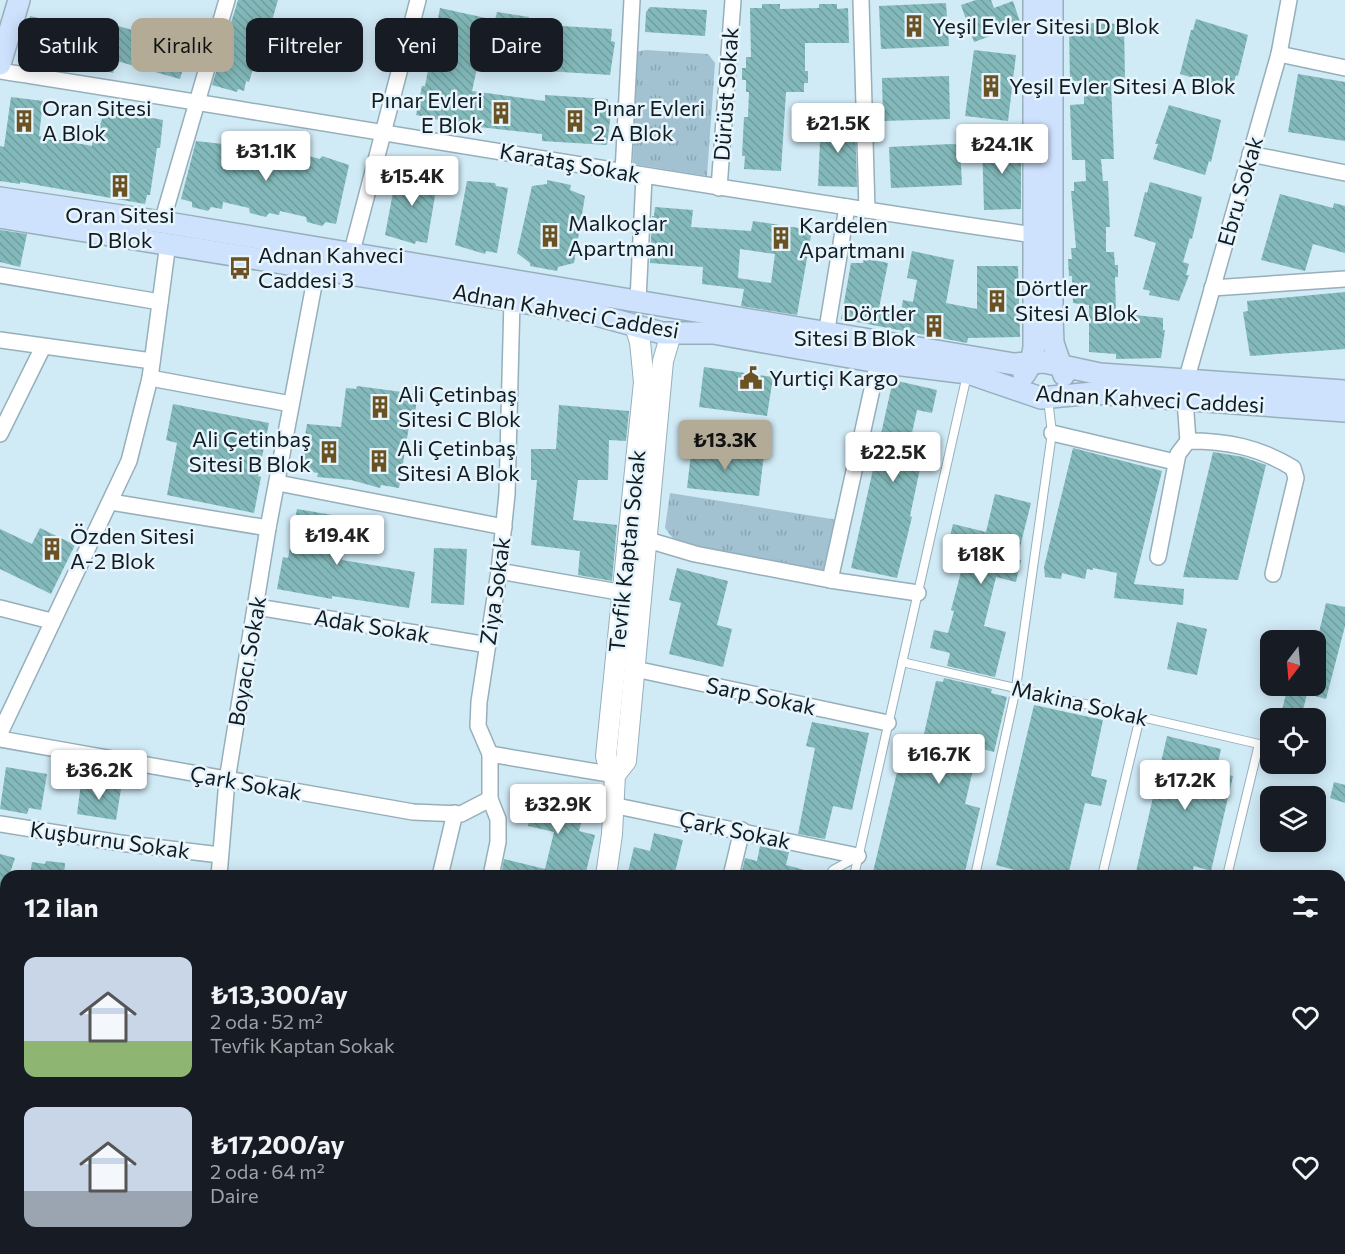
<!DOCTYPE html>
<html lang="tr">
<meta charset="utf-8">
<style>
body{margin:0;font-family:Commissioner,sans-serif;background:#20242c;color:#f1f3f6;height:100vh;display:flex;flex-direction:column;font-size:22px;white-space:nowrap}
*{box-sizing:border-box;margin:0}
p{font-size:20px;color:#9ea1a6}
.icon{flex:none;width:33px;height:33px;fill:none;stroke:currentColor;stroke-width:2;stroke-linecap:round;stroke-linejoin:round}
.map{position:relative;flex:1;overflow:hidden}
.details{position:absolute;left:0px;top:870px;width:1346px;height:384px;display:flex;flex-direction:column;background:#171b24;border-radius:18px 18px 0 0;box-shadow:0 3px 15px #0003}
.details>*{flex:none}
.hud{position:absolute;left:18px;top:18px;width:600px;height:54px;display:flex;gap:12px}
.needle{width:39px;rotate:196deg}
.controls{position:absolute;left:1260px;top:630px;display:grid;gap:12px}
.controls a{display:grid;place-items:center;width:66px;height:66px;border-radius:12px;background:#171b24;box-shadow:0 3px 15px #0003;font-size:30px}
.price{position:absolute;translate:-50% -51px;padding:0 14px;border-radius:6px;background:#fff;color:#222;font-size:20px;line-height:39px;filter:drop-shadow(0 2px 3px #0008)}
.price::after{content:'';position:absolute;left:50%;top:36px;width:18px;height:14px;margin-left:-9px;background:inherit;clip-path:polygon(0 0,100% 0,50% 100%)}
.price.current{background:#b4ab97;color:#111}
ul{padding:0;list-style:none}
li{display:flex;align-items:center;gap:18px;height:150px;padding:0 24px}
li span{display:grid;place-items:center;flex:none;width:168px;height:120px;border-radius:12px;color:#555}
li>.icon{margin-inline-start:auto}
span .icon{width:72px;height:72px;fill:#fffc;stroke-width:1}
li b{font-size:26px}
h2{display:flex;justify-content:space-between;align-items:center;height:72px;padding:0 24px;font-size:26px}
.pill{padding:0 21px;border-radius:12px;background:#171b24;box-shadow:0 3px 15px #0003;font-size:21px;line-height:54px}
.pill.current{background:#b4ab97;color:#111}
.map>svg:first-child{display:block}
</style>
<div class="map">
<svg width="1345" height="1254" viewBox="0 0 1345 1254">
<defs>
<pattern id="park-tufts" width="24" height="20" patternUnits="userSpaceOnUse" patternTransform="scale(1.5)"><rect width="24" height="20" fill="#a2c2d1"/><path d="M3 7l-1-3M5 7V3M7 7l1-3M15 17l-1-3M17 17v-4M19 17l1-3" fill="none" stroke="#8aa6b3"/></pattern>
<pattern id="building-back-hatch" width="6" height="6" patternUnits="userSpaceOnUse" patternTransform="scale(1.5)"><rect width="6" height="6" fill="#83b9ba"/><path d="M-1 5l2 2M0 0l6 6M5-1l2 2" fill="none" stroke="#709ea0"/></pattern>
</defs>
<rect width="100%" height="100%" fill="#d0eaf6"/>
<g fill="url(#park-tufts)">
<path d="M 646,50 L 708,54 L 715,63 L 707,176 L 633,164 L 635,52 Z"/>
<path d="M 670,493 L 838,520 L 827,575 L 675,541 L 665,528 Z"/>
</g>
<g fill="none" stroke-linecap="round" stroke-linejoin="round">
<g stroke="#9392b9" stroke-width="4.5">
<path d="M 1340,946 L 1345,934"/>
<path d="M 1282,1254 L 1282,1248"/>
</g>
</g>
<g fill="url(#building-back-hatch)" fill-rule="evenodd">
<path d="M 238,0 L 278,0 L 271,24 L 259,20 L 252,47 L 257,49 L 256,59 L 249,82 L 246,81 L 244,91 L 238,89 L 237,92 L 212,85 Z"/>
<path d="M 976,0 L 991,0 L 994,8 L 1013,1 L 1021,25 L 974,42 L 961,5 Z"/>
<path d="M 946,3 L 949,46 L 881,49 L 879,6 Z"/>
<path d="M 762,4 L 780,4 L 780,9 L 819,8 L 819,4 L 837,4 L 837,9 L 848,8 L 849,43 L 805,43 L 805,71 L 808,71 L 808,83 L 804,83 L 804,92 L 786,92 L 781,171 L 744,169 L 745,156 L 742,156 L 744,117 L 748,117 L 749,92 L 746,92 L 746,80 L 742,80 L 742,68 L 746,68 L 746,57 L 751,57 L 750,8 L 762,8 Z"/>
<path d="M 650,7 L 707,10 L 705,36 L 645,32 L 646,12 Z"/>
<path d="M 440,8 L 495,20 L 497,12 L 529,17 L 528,24 L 612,29 L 611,41 L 615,42 L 610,75 L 546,71 L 546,59 L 481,50 L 472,91 L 545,101 L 545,95 L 608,99 L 608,112 L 611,112 L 607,145 L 542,141 L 542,134 L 462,125 L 416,115 L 422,86 L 425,86 Z"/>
<path d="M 30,16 L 91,31 L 94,21 L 101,23 L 101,21 L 139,32 L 138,67 L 117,61 L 113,73 L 94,68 L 95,65 L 85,62 L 86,58 L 53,47 L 50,60 L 21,56 Z"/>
<path d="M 1196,19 L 1248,35 L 1238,76 L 1236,75 L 1232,89 L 1180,74 L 1191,30 L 1193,30 Z"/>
<path d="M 1084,23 L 1124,24 L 1125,81 L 1111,83 L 1114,159 L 1101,159 L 1103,181 L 1108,181 L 1110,227 L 1106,227 L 1106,252 L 1114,252 L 1115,265 L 1118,265 L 1118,277 L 1115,277 L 1116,313 L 1163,318 L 1163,330 L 1165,330 L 1161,358 L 1116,359 L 1116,354 L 1089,352 L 1089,305 L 1073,303 L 1072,276 L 1069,276 L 1068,259 L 1072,259 L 1071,248 L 1076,248 L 1071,191 L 1074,191 L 1074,182 L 1086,181 L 1085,160 L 1072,160 L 1070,105 L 1084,104 L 1084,81 L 1070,81 L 1069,25 Z"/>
<path d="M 159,32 L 192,39 L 180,79 L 155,72 Z"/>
<path d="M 974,50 L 1016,55 L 1008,121 L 965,116 Z"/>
<path d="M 1298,74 L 1345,82 L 1345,141 L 1288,132 Z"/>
<path d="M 949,76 L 950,119 L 883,121 L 882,78 Z"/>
<path d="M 11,97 L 43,101 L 39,136 L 92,146 L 95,122 L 101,123 L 104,109 L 163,120 L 160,148 L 157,148 L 150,195 L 147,195 L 145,204 L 20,182 L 20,184 L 0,181 L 0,146 L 4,147 Z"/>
<path d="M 1169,105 L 1221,120 L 1211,162 L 1209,161 L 1205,175 L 1153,159 L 1158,144 L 1155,144 Z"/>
<path d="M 821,119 L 855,120 L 857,187 L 818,186 Z"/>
<path d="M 1021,140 L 1021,209 L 984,210 L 982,141 Z"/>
<path d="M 196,141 L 223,144 L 224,147 L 250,153 L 252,147 L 263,150 L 266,147 L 308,159 L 309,156 L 320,159 L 322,156 L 349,165 L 336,224 L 326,222 L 322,226 L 307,222 L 306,217 L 280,211 L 279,215 L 269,213 L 266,217 L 250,213 L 249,208 L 223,202 L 222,209 L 211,207 L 208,211 L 192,207 L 192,202 L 181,199 Z"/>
<path d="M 951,144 L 960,145 L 962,185 L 891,188 L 889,147 Z"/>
<path d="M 397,171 L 425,173 L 426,176 L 438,178 L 427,243 L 416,241 L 415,244 L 385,235 Z"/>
<path d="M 547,180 L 571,185 L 570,190 L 585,196 L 574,263 L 558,267 L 557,271 L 530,266 L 530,263 L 517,253 L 532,186 L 547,184 Z"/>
<path d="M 467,181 L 495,183 L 496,186 L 508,188 L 497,253 L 486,251 L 485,254 L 455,245 Z"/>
<path d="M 1150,182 L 1202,197 L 1192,239 L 1190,238 L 1183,262 L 1189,264 L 1186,275 L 1189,275 L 1179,301 L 1149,295 L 1150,291 L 1143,289 L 1156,243 L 1134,236 L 1145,192 L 1147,193 Z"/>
<path d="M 1280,194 L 1333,208 L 1334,203 L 1345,206 L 1345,253 L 1313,244 L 1305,271 L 1261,260 Z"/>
<path d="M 655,207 L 693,210 L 691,227 L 751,231 L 753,221 L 812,230 L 797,315 L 741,306 L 744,289 L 702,284 L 703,267 L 650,263 L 652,216 L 654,216 ZM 740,249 L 775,254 L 771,283 L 738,278 Z"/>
<path d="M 0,230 L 27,234 L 20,267 L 0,262 Z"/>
<path d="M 912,251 L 954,260 L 946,303 L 977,309 L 977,266 L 1018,266 L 1020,337 L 968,338 L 967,343 L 841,319 L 851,263 L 863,263 L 864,258 L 888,263 L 879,308 L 901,312 L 903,300 L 913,302 L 917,280 L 907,278 Z"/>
<path d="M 1345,292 L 1345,349 L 1250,356 L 1243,312 L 1248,311 L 1247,301 Z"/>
<path d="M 704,367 L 773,377 L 767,416 L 699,407 Z"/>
<path d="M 893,380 L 937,390 L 932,413 L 917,410 L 910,442 L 925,445 L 910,516 L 912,517 L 897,578 L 851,568 Z"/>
<path d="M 357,386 L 417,394 L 414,427 L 409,426 L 399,488 L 381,485 L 380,488 L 351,480 L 317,477 L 318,473 L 299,470 L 307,424 L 341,427 L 346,388 L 356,389 Z"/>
<path d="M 173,404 L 269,423 L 258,476 L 261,477 L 254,513 L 167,495 L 177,443 L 166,440 Z"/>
<path d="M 559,405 L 629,411 L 626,441 L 609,440 L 608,480 L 578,480 L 573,520 L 617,525 L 612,581 L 578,575 L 580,551 L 531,545 L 537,480 L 531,480 L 531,449 L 556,449 Z"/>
<path d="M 692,445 L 764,454 L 759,496 L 687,488 Z"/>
<path d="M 1073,448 L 1162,471 L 1134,584 L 1184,589 L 1183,605 L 1114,598 L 1117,573 L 1093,568 L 1093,570 L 1087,569 L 1085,579 L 1062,573 L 1061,579 L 1045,577 L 1044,567 Z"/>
<path d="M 1213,452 L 1243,457 L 1266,465 L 1238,580 L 1183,577 Z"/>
<path d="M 995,494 L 1031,503 L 1017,559 L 1021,560 L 1016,582 L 996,577 L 984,626 L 1006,632 L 995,677 L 947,666 L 950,653 L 930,648 L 934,630 L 948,633 L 954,611 L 951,610 L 962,568 L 943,564 L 953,524 L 986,532 Z"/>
<path d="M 297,509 L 350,518 L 342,560 L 415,572 L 409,608 L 332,596 L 332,599 L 277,589 L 283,557 L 288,558 Z"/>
<path d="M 40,528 L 75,545 L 51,594 L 0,569 L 0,529 L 32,544 Z"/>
<path d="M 434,548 L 467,549 L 464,605 L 431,603 Z"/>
<path d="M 677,568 L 728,581 L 717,625 L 732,629 L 723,667 L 669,654 L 681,603 L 669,600 Z"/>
<path d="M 1326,603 L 1345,607 L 1345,626 L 1326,699 L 1307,694 L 1301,718 L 1280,718 L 1288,686 L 1316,686 L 1316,645 Z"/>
<path d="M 1177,622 L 1207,629 L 1197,675 L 1167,669 Z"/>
<path d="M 944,678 L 992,689 L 991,693 L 1007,697 L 994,752 L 978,748 L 965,804 L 980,808 L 964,876 L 872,876 L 904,743 L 921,747 L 936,681 L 943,682 Z"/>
<path d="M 1034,705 L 1103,720 L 1091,776 L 1107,780 L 1101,806 L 1085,803 L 1068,876 L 1013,876 L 1015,870 L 996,865 Z"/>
<path d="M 812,722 L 869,733 L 852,810 L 833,806 L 825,839 L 798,834 L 815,748 L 806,746 Z"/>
<path d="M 1167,736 L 1221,749 L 1216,772 L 1233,776 L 1211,871 L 1194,866 L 1191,876 L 1135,876 Z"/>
<path d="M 6,767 L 47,774 L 41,810 L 29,808 L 27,814 L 0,809 Z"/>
<path d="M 1334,782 L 1345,785 L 1345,803 L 1330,798 Z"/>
<path d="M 81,783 L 121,789 L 116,820 L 77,814 Z"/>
<path d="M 538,784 L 588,796 L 579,831 L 595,835 L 585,876 L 501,876 L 504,859 L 545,869 L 554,832 L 528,826 Z"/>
<path d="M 654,833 L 683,840 L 674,876 L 627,876 L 634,847 L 650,851 Z"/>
<path d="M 760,846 L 789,852 L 786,865 L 812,872 L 812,876 L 741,876 L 745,858 L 757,861 Z"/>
<path d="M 0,854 L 15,858 L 9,876 L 6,876 L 3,897 L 0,896 Z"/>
<path d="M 46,861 L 65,863 L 64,876 L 30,876 L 32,862 L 45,864 Z"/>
</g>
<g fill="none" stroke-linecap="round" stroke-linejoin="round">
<g stroke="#96afbb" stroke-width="10">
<g id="service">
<path d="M 902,662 L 1259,744 L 1227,876"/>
<path d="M 829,876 L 833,870 L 857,857"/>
<path d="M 854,876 L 967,375"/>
<path d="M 975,876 L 1016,688 L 1052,433 L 1048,399"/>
<path d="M 1102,876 L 1140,717"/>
<path d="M 768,1254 L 770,1248"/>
<path d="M 890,1254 L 891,1248"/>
<path d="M 1012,1254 L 1014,1248"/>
<path d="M 1137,1254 L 1138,1248"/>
</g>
</g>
<g stroke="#96afbb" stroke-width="18">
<g id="minor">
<path d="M 861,0 L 867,210"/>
<path d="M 1279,54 L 1345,68"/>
<path d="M 0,71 C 345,125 688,185 1034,235"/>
<path d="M 1250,154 L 1345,173"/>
<path d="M 623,173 L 632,0"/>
<path d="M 719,188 L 733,0"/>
<path d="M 162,222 L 227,0"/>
<path d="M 351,255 L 418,0"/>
<path d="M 0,275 L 160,302"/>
<path d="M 1212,288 L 1345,279"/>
<path d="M 638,300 L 644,177"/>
<path d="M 826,335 L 847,207"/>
<path d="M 0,340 L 152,361"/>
<path d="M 150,378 L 291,404"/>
<path d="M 1186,381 L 1279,54 L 1289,0"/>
<path d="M 1185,400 L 1188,441"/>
<path d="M 1052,433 L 1175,462"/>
<path d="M 0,434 L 43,347"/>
<path d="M 278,483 L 504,527"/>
<path d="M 111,502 L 268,528"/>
<path d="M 648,540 L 695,554 L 830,580 L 878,362"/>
<path d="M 1158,557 L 1178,454 L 1188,441 C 1227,441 1259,447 1293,468 L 1296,478 L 1273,574"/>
<path d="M 499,571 L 624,593"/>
<path d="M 830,580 L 918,593"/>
<path d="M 257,607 L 488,645"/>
<path d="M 0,608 L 51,621"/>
<path d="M 635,669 L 888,723"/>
<path d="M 0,733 L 129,461 L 150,378 L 168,243"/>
<path d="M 0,739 L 413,812 L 461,814 L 490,799"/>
<path d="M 490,754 L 615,775"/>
<path d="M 612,805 L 858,856"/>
<path d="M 0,824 L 120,843 L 220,855"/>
<path d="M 219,876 L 227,780 L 268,528 L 317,269"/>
<path d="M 440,876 L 455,813"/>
<path d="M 491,876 L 498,842 L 498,819 L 490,799 L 490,754 L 478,726 L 479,702 L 499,571 L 507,494 L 512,301"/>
<path d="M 731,876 L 742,830"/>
<path d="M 0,991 L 6,992"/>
<path d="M 0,1195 L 6,1195"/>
<path d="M 51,1254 L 52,1248"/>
<path d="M 203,1254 L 204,1248"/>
<path d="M 346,1254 L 347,1248"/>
<path d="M 401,1254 L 403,1248"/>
<path d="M 640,1254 L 642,1248"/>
</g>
</g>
<g stroke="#96afbb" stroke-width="22">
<g id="tertiary">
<path d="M 615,775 L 608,764 L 606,756 L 644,382 L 640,342 L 635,326"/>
<path d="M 606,876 L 612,834 L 615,775 L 626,761 L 663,361 L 671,334"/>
<path d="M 505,1254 L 506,1248"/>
<path d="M 521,1254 L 522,1248"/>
</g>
</g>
<g stroke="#96afbb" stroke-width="24">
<g id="secondary">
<path d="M 1052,0 L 1052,317 L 1053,343 L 1064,375"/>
<path d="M 0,64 L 19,0"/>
<path d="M 0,198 L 162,222 L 1014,364 L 1044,362 L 1100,374 L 1345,391"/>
<path d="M 0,217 L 589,313 L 662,333 L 713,333 L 878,362 L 968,373 L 1041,398 L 1093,393 L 1345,411"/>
<path d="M 1024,375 L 1031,364 L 1034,347 L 1034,0"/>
</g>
</g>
<use href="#service" stroke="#fff" stroke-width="8"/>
<use href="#minor" stroke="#fff" stroke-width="15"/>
<use href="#tertiary" stroke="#fff" stroke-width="20"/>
<use href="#secondary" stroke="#cee1fd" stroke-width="21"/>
</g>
<defs>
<g id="building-bare" transform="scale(1.8)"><path d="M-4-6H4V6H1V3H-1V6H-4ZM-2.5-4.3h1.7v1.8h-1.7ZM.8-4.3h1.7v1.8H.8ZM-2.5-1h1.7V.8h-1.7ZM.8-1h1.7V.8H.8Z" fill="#6a5222" stroke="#e6f5fd" stroke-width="2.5" paint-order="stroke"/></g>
<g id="bus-bare" transform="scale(1.8)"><path d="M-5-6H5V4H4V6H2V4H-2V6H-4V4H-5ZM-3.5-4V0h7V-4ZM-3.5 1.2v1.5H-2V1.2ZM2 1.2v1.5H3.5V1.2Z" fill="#6a5222" stroke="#e6f5fd" stroke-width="2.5" paint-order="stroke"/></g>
<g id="civic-bare" transform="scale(1.8)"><path d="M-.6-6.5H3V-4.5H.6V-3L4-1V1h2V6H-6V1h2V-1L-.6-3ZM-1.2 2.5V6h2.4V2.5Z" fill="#6a5222" stroke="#e6f5fd" stroke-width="2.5" paint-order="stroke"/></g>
</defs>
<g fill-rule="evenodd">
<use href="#building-bare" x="914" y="26"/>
<use href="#building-bare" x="991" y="86"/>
<use href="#building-bare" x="501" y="113"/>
<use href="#building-bare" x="24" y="121"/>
<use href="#building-bare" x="575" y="121"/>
<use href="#building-bare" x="120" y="186"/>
<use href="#building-bare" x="550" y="236"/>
<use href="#building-bare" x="781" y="238"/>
<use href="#bus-bare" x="240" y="268"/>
<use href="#building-bare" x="997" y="301"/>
<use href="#building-bare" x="934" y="326"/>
<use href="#civic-bare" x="751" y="378"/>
<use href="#building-bare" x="380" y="407"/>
<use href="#building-bare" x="329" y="452"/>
<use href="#building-bare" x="379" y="461"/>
<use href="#building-bare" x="52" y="549"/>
</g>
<g text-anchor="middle" stroke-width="5" stroke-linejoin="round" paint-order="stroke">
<g font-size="22" fill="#121c20" stroke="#e6f5fd" text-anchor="start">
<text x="932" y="34">Yeşil Evler Sitesi D Blok</text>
<text x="1009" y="94">Yeşil Evler Sitesi A Blok</text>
<text x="483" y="108" text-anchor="end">Pınar Evleri<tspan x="483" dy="25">E Blok</tspan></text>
<text x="42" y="116">Oran Sitesi<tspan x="42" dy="25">A Blok</tspan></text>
<text x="593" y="116">Pınar Evleri<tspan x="593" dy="25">2 A Blok</tspan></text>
<text x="120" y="223" text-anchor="middle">Oran Sitesi<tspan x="120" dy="25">D Blok</tspan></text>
<text x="568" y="231">Malkoçlar<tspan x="568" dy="25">Apartmanı</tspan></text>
<text x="799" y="233">Kardelen<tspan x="799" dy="25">Apartmanı</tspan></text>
<text x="258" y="263">Adnan Kahveci<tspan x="258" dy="25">Caddesi 3</tspan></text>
<text x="1015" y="296">Dörtler<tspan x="1015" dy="25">Sitesi A Blok</tspan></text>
<text x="916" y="321" text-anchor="end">Dörtler<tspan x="916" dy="25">Sitesi B Blok</tspan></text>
<text x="769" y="386">Yurtiçi Kargo</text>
<text x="398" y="402">Ali Çetinbaş<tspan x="398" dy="25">Sitesi C Blok</tspan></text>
<text x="311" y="447" text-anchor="end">Ali Çetinbaş<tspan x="311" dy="25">Sitesi B Blok</tspan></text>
<text x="397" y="456">Ali Çetinbaş<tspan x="397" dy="25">Sitesi A Blok</tspan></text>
<text x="70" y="544">Özden Sitesi<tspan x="70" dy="25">A-2 Blok</tspan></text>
</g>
<g font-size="22" fill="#121c20" stroke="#e6f5fd">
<text transform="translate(726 94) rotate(-86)" y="8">Dürüst Sokak</text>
<text transform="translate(570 163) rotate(10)" y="8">Karataş Sokak</text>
<text transform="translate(1240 191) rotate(-74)" y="8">Ebru Sokak</text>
<text transform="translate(566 311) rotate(10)" y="8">Adnan Kahveci Caddesi</text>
<text transform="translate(1150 399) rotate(3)" y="8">Adnan Kahveci Caddesi</text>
<text transform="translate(627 551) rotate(-84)" y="8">Tevfik Kaptan Sokak</text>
<text transform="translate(495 591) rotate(-82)" y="8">Ziya Sokak</text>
<text transform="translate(372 626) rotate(9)" y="8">Adak Sokak</text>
<text transform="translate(247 661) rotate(-80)" y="8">Boyacı Sokak</text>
<text transform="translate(761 696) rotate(12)" y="8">Sarp Sokak</text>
<text transform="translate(1080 703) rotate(13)" y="8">Makina Sokak</text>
<text transform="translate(246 783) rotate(10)" y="8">Çark Sokak</text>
<text transform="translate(735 830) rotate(12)" y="8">Çark Sokak</text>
<text transform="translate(110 840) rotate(8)" y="8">Kuşburnu Sokak</text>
</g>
</g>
</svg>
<div class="controls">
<a><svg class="needle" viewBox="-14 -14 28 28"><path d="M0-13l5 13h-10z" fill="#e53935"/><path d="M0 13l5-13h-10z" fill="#9ea1a6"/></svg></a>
<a><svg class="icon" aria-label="locate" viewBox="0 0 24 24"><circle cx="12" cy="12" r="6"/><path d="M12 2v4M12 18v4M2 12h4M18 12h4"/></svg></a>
<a><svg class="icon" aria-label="layers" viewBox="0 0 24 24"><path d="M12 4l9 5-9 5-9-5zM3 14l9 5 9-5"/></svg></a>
</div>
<b class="price" style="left:838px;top:154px">₺21.5K</b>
<b class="price" style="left:1002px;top:175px">₺24.1K</b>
<b class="price" style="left:266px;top:182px">₺31.1K</b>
<b class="price" style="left:412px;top:207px">₺15.4K</b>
<b class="price current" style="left:725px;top:471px">₺13.3K</b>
<b class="price" style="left:893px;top:483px">₺22.5K</b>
<b class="price" style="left:337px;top:566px">₺19.4K</b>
<b class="price" style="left:981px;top:585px">₺18K</b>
<b class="price" style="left:939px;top:785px">₺16.7K</b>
<b class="price" style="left:99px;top:801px">₺36.2K</b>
<b class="price" style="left:1185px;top:811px">₺17.2K</b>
<b class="price" style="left:558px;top:835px">₺32.9K</b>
<div class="hud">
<a class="pill">Satılık</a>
<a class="pill current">Kiralık</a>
<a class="pill">Filtreler</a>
<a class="pill">Yeni</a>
<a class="pill">Daire</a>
</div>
<section class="details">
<h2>12 ilan<svg class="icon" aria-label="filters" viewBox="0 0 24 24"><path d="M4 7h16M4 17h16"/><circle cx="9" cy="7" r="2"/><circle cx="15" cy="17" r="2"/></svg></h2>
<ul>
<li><span style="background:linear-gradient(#c9d6e8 70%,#8fb573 0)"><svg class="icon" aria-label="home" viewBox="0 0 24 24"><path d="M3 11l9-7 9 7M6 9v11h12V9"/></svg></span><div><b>₺13,300/ay</b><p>2 oda · 52 m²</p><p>Tevfik Kaptan Sokak</p></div><svg class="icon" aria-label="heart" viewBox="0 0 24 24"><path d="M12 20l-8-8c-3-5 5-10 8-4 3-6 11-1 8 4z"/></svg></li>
<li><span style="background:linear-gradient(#c9d6e8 70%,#9aa5b1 0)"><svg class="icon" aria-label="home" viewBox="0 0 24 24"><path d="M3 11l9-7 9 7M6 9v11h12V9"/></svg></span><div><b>₺17,200/ay</b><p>2 oda · 64 m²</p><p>Daire</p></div><svg class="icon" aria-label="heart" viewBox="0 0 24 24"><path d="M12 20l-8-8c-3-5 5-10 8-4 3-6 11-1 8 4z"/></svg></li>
</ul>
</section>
</div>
